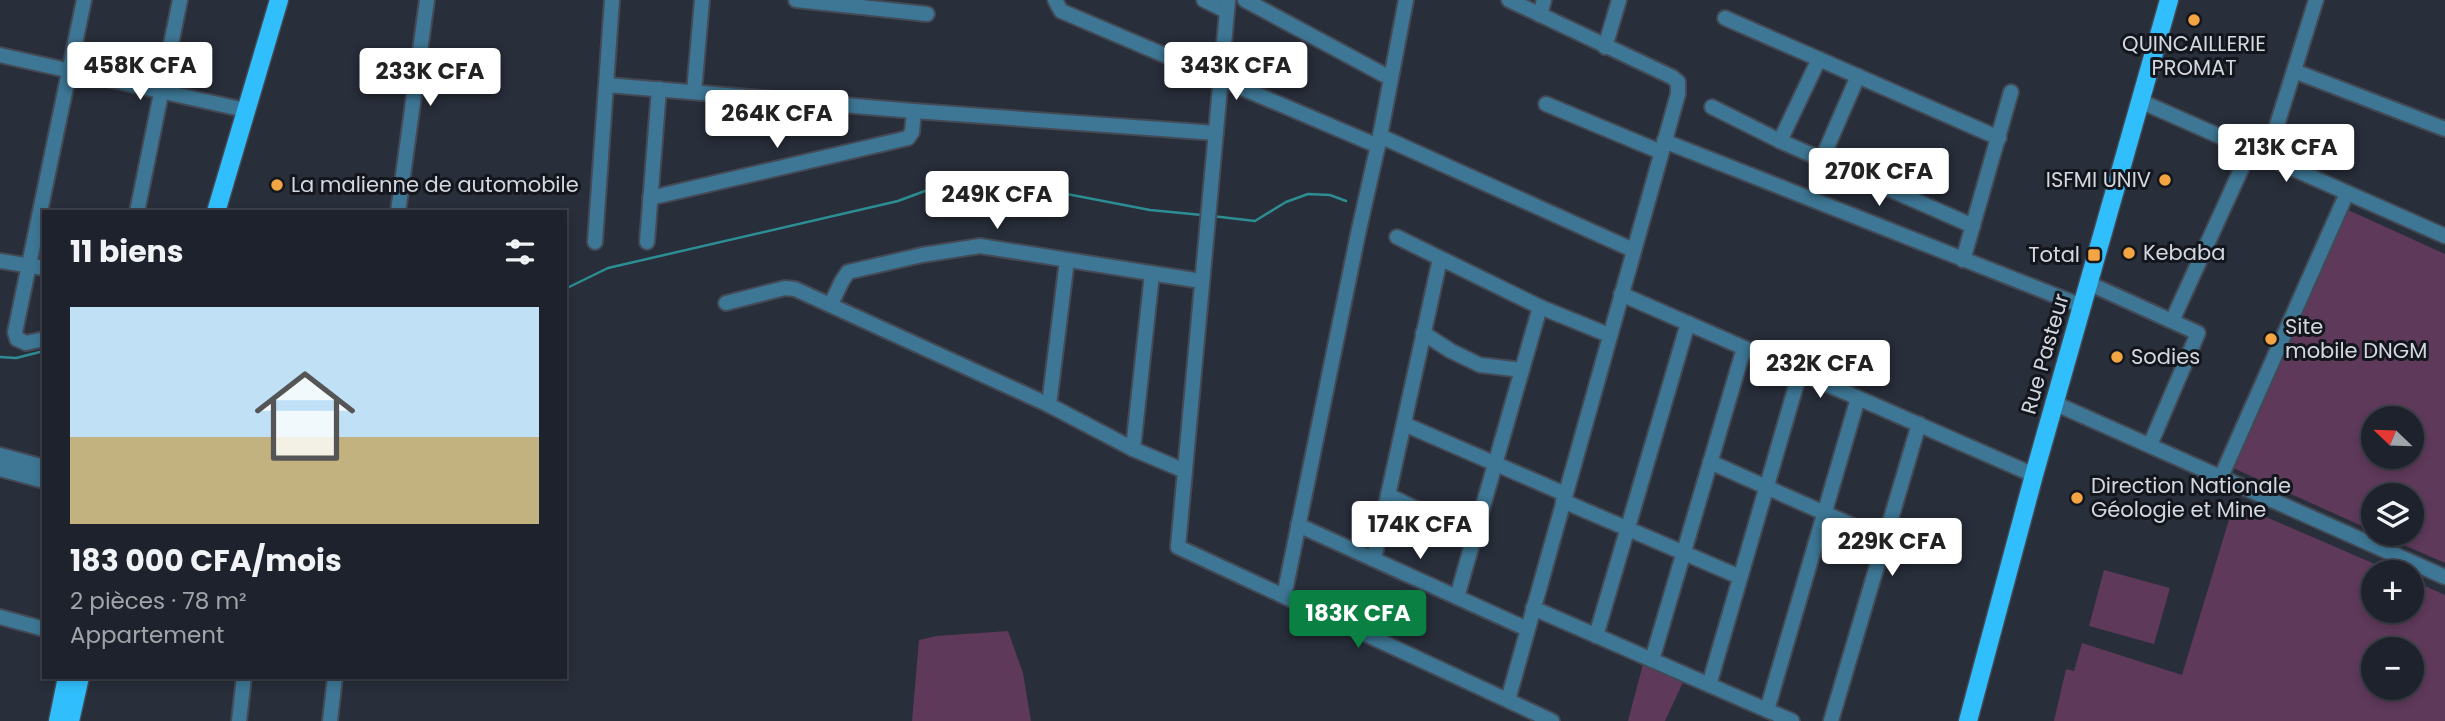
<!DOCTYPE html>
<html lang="fr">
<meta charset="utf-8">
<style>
body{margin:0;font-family:Poppins,sans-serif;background:#262a34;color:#f1f3f6;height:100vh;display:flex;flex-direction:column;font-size:26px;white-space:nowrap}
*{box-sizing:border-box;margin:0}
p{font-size:23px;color:#a1a4a9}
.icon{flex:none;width:38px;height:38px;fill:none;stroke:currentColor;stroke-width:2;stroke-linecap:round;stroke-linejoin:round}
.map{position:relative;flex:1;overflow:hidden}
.panel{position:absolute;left:42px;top:210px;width:525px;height:469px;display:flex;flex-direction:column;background:#1e222c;border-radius:0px;box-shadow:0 4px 10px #0003,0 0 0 2px #3c3f48}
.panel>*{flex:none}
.needle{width:46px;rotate:293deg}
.buttons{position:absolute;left:2361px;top:406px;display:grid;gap:14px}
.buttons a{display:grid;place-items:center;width:63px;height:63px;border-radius:50%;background:#1e222c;box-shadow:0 4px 10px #0003,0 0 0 2px #3c3f48;font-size:35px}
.price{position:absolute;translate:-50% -60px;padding:0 16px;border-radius:7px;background:#fff;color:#222;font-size:23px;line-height:46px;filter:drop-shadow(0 2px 4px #0008)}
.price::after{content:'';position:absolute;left:50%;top:42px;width:21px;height:16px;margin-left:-10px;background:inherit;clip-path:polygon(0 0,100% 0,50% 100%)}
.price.current{background:#0b8043;color:#fff}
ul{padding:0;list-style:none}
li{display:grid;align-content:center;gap:14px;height:371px;padding:0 28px}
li+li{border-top:2px solid #3c3f48}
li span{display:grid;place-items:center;height:217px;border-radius:0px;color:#555}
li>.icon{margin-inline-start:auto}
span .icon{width:126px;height:126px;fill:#fffc;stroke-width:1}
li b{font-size:30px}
h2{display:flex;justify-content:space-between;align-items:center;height:84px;padding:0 28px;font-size:30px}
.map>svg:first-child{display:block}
</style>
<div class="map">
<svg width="2445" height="721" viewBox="0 0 2445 721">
<rect width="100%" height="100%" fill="#282e3a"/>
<g fill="#5e395a" fill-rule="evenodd">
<path d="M 2346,209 L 2445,254 L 2445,563 L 2379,534 L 2412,534 L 2412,495 L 2373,495 L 2373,531 L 2231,467 ZM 2373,418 L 2412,418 L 2412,457 L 2373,457 Z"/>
<path d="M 2234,503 L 2393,572 L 2373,572 L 2373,611 L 2412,611 L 2412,580 L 2445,595 L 2445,721 L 2054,721 L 2066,669 L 2074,671 L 2082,643 L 2182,675 ZM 2373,649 L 2412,649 L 2412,688 L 2373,688 Z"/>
<path d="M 2104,570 L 2170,588 L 2154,644 L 2089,626 Z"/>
<path d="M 1008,631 L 1023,673 L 1031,721 L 912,721 L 919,640 L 936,636 Z"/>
<path d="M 1643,664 L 1683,682 L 1665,721 L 1628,721 Z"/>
</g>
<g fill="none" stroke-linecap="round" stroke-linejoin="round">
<g stroke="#2c8e93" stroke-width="2.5">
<path d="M 1212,216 L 1255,221 L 1286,202 L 1308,194 L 1330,195 L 1346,201"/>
<path d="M 565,289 L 608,268 L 898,201 L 968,175 L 1150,210 L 1202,215"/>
<path d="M 0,357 L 16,358 L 44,351"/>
</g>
<g stroke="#434955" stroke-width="18">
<g id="minor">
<path d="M 796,0 L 927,14"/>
<path d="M 1055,0 L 1061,11 L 1378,146"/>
<path d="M 1204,0 L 1226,11"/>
<path d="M 1228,0 L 1178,547 L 1552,721"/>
<path d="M 1245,0 L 1390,78"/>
<path d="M 1540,15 L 1544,0"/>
<path d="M 1725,18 L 1999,138"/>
<path d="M 1605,47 L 1619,0"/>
<path d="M 0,55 L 245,110"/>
<path d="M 2294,71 L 2445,129"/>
<path d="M 607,85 L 914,111 L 1216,133"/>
<path d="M 694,92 L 702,0"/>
<path d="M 2140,101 L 2445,236"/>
<path d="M 1546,104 L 1661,152"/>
<path d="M 1712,107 L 1780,141 L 1973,226"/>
<path d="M 1380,136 L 1633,250"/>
<path d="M 1664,141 L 2082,306"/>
<path d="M 1780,141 L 1819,59"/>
<path d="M 2267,157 L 2316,0"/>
<path d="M 1822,159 L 1858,76"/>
<path d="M 650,198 L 908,138 L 912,132 L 914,111"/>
<path d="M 137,212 L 180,0"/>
<path d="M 398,212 L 427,0"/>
<path d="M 1397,237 L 1540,307 L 1609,335"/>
<path d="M 595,242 L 612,0"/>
<path d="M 647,242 L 659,89"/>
<path d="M 1067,260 L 1049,405 L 1133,449"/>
<path d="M 1963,260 L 2011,92"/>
<path d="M 0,261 L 44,268"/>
<path d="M 1152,274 L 1133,449 L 1185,471"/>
<path d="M 2088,283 L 2198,333 L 2150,445"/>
<path d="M 1621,294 L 2034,475"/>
<path d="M 726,303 L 785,288 L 795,289 L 1049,405"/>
<path d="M 831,304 L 842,281 L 848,272 L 922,255 L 980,246 L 1201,281"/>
<path d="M 2172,321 L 2250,150"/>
<path d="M 1423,333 L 1451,351 L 1480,365 L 1522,370"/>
<path d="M 44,339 L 26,343 L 17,339 L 15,332 L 84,0"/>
<path d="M 2054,403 L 2445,577"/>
<path d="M 1404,424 L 1565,494"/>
<path d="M 0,455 L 44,467"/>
<path d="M 1710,462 L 1885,540"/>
<path d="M 0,469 L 44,481"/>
<path d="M 2221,477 L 2347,193"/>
<path d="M 1388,495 L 1474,537"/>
<path d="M 1563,501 L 1740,577"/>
<path d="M 1298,525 L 1527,629"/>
<path d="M 1374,559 L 1440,259"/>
<path d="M 1284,596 L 1358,234 L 1380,136 L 1406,0"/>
<path d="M 1457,597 L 1540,307"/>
<path d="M 1533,608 L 1792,721"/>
<path d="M 0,617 L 44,629"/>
<path d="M 1596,636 L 1688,323"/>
<path d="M 1652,660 L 1744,348"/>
<path d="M 1709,685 L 1800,372"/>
<path d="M 1508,700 L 1678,94 L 1678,82 L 1672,77 L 1509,0"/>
<path d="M 1767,710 L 1858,398"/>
<path d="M 239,721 L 244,677"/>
<path d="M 330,721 L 335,677"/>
<path d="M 1831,721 L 1919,424"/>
</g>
</g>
<g stroke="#434955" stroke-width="21">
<g id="major">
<path d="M 216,212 L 279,0"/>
<path d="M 58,721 L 67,677"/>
<path d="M 70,721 L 80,677"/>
<path d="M 1968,721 L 2034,475 L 2169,0"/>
</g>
</g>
<use href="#minor" stroke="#3d7795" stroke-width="14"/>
<use href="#major" stroke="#30bffc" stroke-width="18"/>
</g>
<g fill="#f3a443" stroke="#13161c" stroke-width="2.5">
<circle cx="2194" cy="20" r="7"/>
<circle cx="2165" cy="180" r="7"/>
<circle cx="277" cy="185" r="7"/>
<circle cx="2129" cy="253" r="7"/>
<rect x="2087" y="248" width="14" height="14" rx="3.5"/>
<circle cx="2271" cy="339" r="7"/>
<circle cx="2117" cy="357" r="7"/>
<circle cx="2077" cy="498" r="7"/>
</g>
<g text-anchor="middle" stroke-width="6" stroke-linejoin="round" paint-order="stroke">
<g font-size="21" fill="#d3d7e0" stroke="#13161c" text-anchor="start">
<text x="2194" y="51" text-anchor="middle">QUINCAILLERIE<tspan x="2194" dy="24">PROMAT</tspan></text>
<text x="2151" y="187" text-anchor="end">ISFMI UNIV</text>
<text x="291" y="192">La malienne de automobile</text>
<text x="2143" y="260">Kebaba</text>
<text x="2080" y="262" text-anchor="end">Total</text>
<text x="2285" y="334">Site<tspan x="2285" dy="24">mobile DNGM</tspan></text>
<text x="2131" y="364">Sodies</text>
<text x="2091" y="493">Direction Nationale<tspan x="2091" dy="24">Géologie et Mine</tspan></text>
</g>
<g font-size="21" fill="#d3d7e0" stroke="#13161c">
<text transform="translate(2045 354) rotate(-74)" y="7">Rue Pasteur</text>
</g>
</g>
</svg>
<div class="buttons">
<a><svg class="needle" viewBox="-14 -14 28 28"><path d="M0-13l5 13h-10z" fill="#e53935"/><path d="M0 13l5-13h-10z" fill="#a1a4a9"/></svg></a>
<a><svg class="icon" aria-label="layers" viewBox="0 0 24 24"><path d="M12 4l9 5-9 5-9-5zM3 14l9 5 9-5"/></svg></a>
<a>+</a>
<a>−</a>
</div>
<b class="price" style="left:140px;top:102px">458K CFA</b>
<b class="price" style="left:1236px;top:102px">343K CFA</b>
<b class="price" style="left:430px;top:108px">233K CFA</b>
<b class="price" style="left:777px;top:150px">264K CFA</b>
<b class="price" style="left:2286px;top:184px">213K CFA</b>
<b class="price" style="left:1879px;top:208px">270K CFA</b>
<b class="price" style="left:997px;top:231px">249K CFA</b>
<b class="price" style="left:1820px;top:400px">232K CFA</b>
<b class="price" style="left:1420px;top:561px">174K CFA</b>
<b class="price" style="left:1892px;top:578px">229K CFA</b>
<b class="price current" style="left:1358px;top:650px">183K CFA</b>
<section class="panel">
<h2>11 biens<svg class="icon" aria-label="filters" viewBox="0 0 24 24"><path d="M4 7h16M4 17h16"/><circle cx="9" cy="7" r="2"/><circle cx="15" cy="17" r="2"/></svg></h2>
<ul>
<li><span style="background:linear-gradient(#bfe0f5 60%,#c2b280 0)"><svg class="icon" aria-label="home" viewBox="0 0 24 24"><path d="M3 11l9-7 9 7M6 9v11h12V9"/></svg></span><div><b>183 000 CFA/mois</b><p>2 pièces · 78 m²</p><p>Appartement</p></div></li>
</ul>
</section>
</div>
